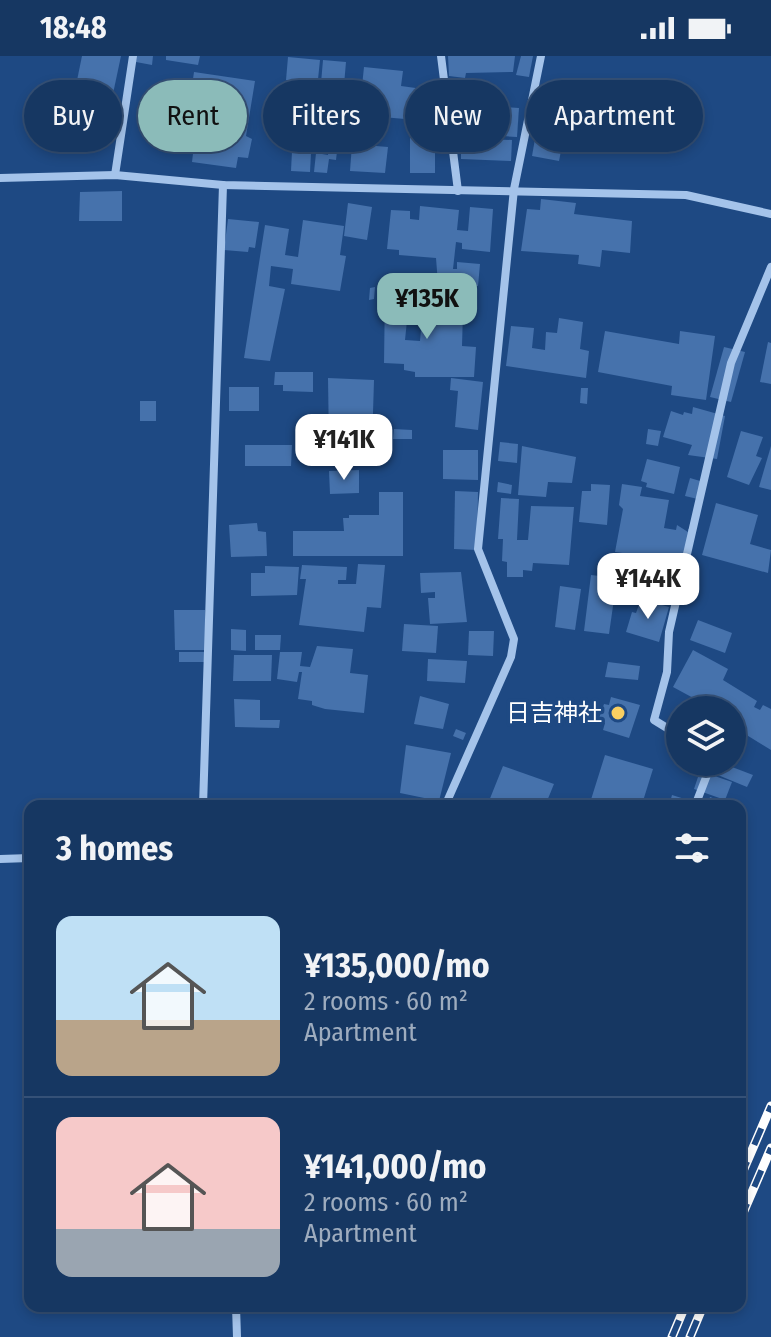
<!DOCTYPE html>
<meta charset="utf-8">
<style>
body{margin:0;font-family:"Fira Sans Condensed","Noto Sans JP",sans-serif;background:#1f3f68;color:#f1f3f6;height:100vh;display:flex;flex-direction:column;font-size:30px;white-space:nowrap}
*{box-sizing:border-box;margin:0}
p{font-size:26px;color:#9eacbe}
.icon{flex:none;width:44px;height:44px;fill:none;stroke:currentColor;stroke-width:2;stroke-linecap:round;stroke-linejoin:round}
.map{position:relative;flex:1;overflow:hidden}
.drawer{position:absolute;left:24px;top:744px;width:722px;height:512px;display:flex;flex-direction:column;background:#163762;border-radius:16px;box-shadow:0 4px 12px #0003,0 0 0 2px #355177}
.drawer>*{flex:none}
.guide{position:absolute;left:24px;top:24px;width:724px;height:72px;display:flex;gap:16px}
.tools{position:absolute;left:666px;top:640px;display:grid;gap:16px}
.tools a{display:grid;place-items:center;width:80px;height:80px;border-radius:50%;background:#163762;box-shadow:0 4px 12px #0003,0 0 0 2px #355177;font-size:40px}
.price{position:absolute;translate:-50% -68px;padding:0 18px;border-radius:16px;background:#fff;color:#222;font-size:26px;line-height:52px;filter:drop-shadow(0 2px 4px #0008)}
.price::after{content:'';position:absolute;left:50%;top:48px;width:24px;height:18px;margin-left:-12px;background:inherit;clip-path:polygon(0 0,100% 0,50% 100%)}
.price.on{background:#8bbbb9;color:#111}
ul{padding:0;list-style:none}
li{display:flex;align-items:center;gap:24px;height:200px;padding:0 32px}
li+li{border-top:2px solid #355177}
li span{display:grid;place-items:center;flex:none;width:224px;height:160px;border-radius:16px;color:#555}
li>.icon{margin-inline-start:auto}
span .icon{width:96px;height:96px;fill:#fffc;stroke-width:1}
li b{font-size:34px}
h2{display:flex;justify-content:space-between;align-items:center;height:96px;padding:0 32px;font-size:34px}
.tag{padding:0 28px;border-radius:36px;background:#163762;box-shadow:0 4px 12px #0003,0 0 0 2px #355177;font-size:28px;line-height:72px}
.tag.on{background:#8bbbb9;color:#111}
.status{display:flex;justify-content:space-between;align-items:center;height:56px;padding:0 40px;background:#163762;direction:ltr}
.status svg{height:22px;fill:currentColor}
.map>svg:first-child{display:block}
</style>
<div class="status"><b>18:48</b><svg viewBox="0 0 49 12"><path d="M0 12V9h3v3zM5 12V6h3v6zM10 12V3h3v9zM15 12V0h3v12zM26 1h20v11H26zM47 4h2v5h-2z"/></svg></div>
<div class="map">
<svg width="771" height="1281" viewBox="0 0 771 1281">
<rect width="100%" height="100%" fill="#1e4983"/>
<g fill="#4672ac">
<path d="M 82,0 L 121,0 L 104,80 L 67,73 Z"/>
<path d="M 136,0 L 153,0 L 152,9 L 136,6 Z"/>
<path d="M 166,0 L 200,0 L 198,9 L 166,4 Z"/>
<path d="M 448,0 L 515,0 L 513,16 L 466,17 L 465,22 L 449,20 Z"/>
<path d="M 521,0 L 533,0 L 529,21 L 516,19 Z"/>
<path d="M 288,1 L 320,4 L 317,33 L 300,31 L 300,25 L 286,24 Z"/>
<path d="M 323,4 L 346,6 L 342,52 L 334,51 L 333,59 L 339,60 L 336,86 L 316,84 Z"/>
<path d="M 364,11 L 403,15 L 401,30 L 423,33 L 423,40 L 430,41 L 428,65 L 359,59 Z"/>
<path d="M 194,16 L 255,25 L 246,80 L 252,83 L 248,102 L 238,101 L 236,112 L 192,106 L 194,89 L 212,92 L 216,64 L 185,59 L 187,30 L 192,30 Z"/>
<path d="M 460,48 L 519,52 L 517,81 L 459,77 Z"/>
<path d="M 539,60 L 567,65 L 559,105 L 532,100 Z"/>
<rect x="410" y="75" width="25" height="42"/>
<path d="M 461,82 L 512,84 L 511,105 L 461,103 Z"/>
<path d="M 329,86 L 338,87 L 336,104 L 329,103 L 327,117 L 314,116 L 316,97 L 328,99 Z"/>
<path d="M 352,88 L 388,91 L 385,117 L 350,115 Z"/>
<path d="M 292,95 L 311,97 L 310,116 L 291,115 Z"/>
<path d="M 122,135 L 122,165 L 79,165 L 80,136 Z"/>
<path d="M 541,143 L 576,147 L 574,158 L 632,165 L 630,197 L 602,194 L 600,211 L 578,208 L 579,199 L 521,195 L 527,153 L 540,154 Z"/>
<path d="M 348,147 L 372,151 L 367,184 L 344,180 Z"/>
<path d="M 420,150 L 459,154 L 457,174 L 468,175 L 470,151 L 493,153 L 490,196 L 462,193 L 462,187 L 456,186 L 453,213 L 457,213 L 457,206 L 480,208 L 478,230 L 438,228 L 436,202 L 399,199 L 399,194 L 387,193 L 391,154 L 410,155 L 410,163 L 419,164 Z"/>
<path d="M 228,163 L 259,166 L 255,192 L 249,191 L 248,196 L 224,194 Z"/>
<path d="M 303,164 L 344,170 L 340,199 L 346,200 L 340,235 L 291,228 L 293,213 L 271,210 L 269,230 L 285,233 L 270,305 L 244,302 L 265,169 L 289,173 L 285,199 L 298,201 Z"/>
<path d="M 375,231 L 374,243 L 369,244 L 370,232 Z"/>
<path d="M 385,235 L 410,236 L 405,284 L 420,285 L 423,252 L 463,255 L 462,290 L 476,291 L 474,321 L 415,321 L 415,316 L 404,314 L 404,308 L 384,307 Z"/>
<path d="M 559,262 L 583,266 L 580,293 L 589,295 L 586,322 L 506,310 L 511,270 L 534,272 L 532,292 L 545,294 L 546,276 L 557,277 Z"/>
<path d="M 605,275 L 679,288 L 680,275 L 715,280 L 706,344 L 671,339 L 672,330 L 598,316 Z"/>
<path d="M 768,286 L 771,287 L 771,328 L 760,326 Z"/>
<path d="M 724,291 L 745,296 L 731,346 L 710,341 Z"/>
<path d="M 275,316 L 313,316 L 313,336 L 283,335 L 283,329 L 274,329 Z"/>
<path d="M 328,322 L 374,324 L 372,389 L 329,388 Z"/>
<path d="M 451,322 L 483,326 L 478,374 L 455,371 L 458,335 L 450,334 Z"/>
<rect x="229" y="331" width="30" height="24"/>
<path d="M 581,332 L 588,332 L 587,348 L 580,347 Z"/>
<rect x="140" y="345" width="16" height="20"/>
<path d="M 693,351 L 725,360 L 717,403 L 688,399 L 692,389 L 663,381 L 671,355 L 683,359 L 684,356 L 692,358 Z"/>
<path d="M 394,373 L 412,374 L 412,383 L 393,383 Z"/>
<path d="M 648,373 L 661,375 L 658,390 L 646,388 Z"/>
<path d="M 741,375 L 763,381 L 756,400 L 762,402 L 749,429 L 727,421 Z"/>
<path d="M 500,386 L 518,388 L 517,407 L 498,405 Z"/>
<path d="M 245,389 L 292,389 L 291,410 L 245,410 Z"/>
<path d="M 522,390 L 576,401 L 572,427 L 548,426 L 546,441 L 518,439 Z"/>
<path d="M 771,390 L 771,434 L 759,431 Z"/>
<path d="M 443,394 L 478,394 L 478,424 L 443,423 Z"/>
<path d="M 647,403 L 680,411 L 674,438 L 646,431 L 647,427 L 641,425 Z"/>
<path d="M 359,414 L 359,437 L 330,438 L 329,415 Z"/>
<path d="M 690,422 L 707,427 L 702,444 L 685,440 Z"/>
<path d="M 498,426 L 512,429 L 511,438 L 497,436 Z"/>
<path d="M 591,428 L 610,429 L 607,469 L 579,466 L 582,435 L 591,435 Z"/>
<path d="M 622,428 L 642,431 L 640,440 L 669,444 L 664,472 L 676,474 L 677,469 L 688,476 L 688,473 L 693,474 L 688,506 L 615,496 L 623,453 L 619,449 Z"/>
<path d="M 455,435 L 478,436 L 477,494 L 454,493 Z"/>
<path d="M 379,436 L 403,436 L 403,500 L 293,500 L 293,475 L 344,475 L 343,462 L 349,462 L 349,459 L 379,459 Z"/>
<path d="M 501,442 L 519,443 L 517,484 L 528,484 L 531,450 L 574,451 L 569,509 L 533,507 L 532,515 L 523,514 L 523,521 L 507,521 L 507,506 L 502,505 L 503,483 L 498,483 Z"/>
<path d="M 716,447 L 758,459 L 750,488 L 771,494 L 768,517 L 702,499 Z"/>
<path d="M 257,467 L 258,475 L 266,476 L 267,500 L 231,501 L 229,469 Z"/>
<path d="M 358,508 L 385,509 L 381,552 L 367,551 L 364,576 L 299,569 L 306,523 L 300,523 L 302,509 L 347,511 L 346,524 L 338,524 L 338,528 L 356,528 Z"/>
<path d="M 265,510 L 299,511 L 297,539 L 251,540 L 251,517 L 265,517 Z"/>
<path d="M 461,516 L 467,566 L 430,568 L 428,542 L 435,542 L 435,536 L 421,537 L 420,517 Z"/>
<path d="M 591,519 L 617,522 L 609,578 L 584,575 Z"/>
<path d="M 560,530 L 581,533 L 575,574 L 555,571 Z"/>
<path d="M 641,543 L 669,551 L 659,586 L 626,576 L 632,556 L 636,557 Z"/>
<path d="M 174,554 L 205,554 L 205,594 L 175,594 Z"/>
<path d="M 698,564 L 732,577 L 725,597 L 690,584 Z"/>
<path d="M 404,568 L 438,570 L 436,597 L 402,595 Z"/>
<path d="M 231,573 L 246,574 L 246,595 L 231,594 Z"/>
<path d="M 469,575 L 494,575 L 493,600 L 468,599 Z"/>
<path d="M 255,579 L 281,579 L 280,594 L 255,594 Z"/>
<path d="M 317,590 L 353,593 L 350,617 L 368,619 L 364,657 L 325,653 L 312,649 L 312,645 L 298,643 L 302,616 L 299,616 L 297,626 L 277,623 L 280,596 L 302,596 L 300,610 L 310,611 Z"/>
<path d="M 693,594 L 728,613 L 723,624 L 757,645 L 754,651 L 760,654 L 763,649 L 771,653 L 771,694 L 732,670 L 736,657 L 732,654 L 711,645 L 708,650 L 673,631 Z"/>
<rect x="179" y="596" width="27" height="10"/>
<path d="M 234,599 L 272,599 L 271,625 L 233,625 Z"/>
<path d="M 428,603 L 467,605 L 465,627 L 427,625 Z"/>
<path d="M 608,606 L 640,610 L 638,624 L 605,621 Z"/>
<path d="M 420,640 L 449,648 L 443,673 L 414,668 Z"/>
<path d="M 611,641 L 640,649 L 629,682 L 603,674 L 605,667 L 598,665 L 604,648 L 609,649 Z"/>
<path d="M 234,643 L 260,644 L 260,664 L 280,664 L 279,672 L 235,671 Z"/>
<path d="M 456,673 L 466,677 L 463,684 L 453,680 Z"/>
<path d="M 406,689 L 451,697 L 439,745 L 400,737 Z"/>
<path d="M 605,699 L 653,713 L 643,745 L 646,750 L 589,750 Z"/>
<path d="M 719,706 L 753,719 L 747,731 L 713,717 Z"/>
<path d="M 503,710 L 554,728 L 545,750 L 487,750 Z"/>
<path d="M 700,715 L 732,726 L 725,744 L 694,733 Z"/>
<path d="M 672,739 L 694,746 L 693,750 L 669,750 Z"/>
<path d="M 710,741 L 723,746 L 722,750 L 707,750 Z"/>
</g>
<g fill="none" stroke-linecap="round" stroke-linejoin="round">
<g stroke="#a4c3ea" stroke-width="8">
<path d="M 441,0 L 458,135"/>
<path d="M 115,119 L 133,0"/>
<path d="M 0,122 L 115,119 L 223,129 L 686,139 L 771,158"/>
<path d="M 680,680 L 654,664 L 667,616 L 669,576 L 731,307 L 771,211"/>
<path d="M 203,750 L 223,129"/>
<path d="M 445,750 L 511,601 L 514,583 L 478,493 L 514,133 L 541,0"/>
<path d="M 695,750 L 712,706"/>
<path d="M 0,803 L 30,802"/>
<path d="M 236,1250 L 237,1281"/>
</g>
<g stroke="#fff" stroke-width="9">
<g id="rail">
<path d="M 740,1122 L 771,1050"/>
<path d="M 740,1164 L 771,1092"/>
<path d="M 672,1281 L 685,1250"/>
<path d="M 690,1281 L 703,1250"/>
</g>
</g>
<use href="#rail" stroke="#1e4983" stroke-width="6" stroke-dasharray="18" stroke-linecap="butt"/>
</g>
<circle fill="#f9cf62" stroke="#1e4983" stroke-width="3" cx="618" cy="657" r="8"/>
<g text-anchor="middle" stroke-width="7" stroke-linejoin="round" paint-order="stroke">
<g font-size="24" fill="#fff" stroke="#1e4983" text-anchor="end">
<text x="602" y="665">日吉神社</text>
</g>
</g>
</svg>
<div class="tools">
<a><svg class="icon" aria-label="layers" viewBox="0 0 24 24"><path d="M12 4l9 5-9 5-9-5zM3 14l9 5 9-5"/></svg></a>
</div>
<b class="price on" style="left:427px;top:285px">¥135K</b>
<b class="price" style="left:344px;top:426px">¥141K</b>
<b class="price" style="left:648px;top:565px">¥144K</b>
<div class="guide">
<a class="tag">Buy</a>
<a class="tag on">Rent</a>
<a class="tag">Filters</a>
<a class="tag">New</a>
<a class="tag">Apartment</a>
</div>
<section class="drawer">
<h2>3 homes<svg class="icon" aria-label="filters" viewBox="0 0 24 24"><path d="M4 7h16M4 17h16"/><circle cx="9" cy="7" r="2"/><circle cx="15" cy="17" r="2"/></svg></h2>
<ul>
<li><span style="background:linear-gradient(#bfe0f5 65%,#b9a48a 0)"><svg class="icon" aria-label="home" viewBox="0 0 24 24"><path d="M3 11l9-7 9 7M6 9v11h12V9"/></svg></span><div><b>¥135,000/mo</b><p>2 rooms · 60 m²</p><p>Apartment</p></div></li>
<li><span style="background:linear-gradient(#f6c9c9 70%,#9aa5b1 0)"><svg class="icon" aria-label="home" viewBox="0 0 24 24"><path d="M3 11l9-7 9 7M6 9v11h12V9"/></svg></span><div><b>¥141,000/mo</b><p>2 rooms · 60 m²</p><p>Apartment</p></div></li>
</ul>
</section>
</div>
